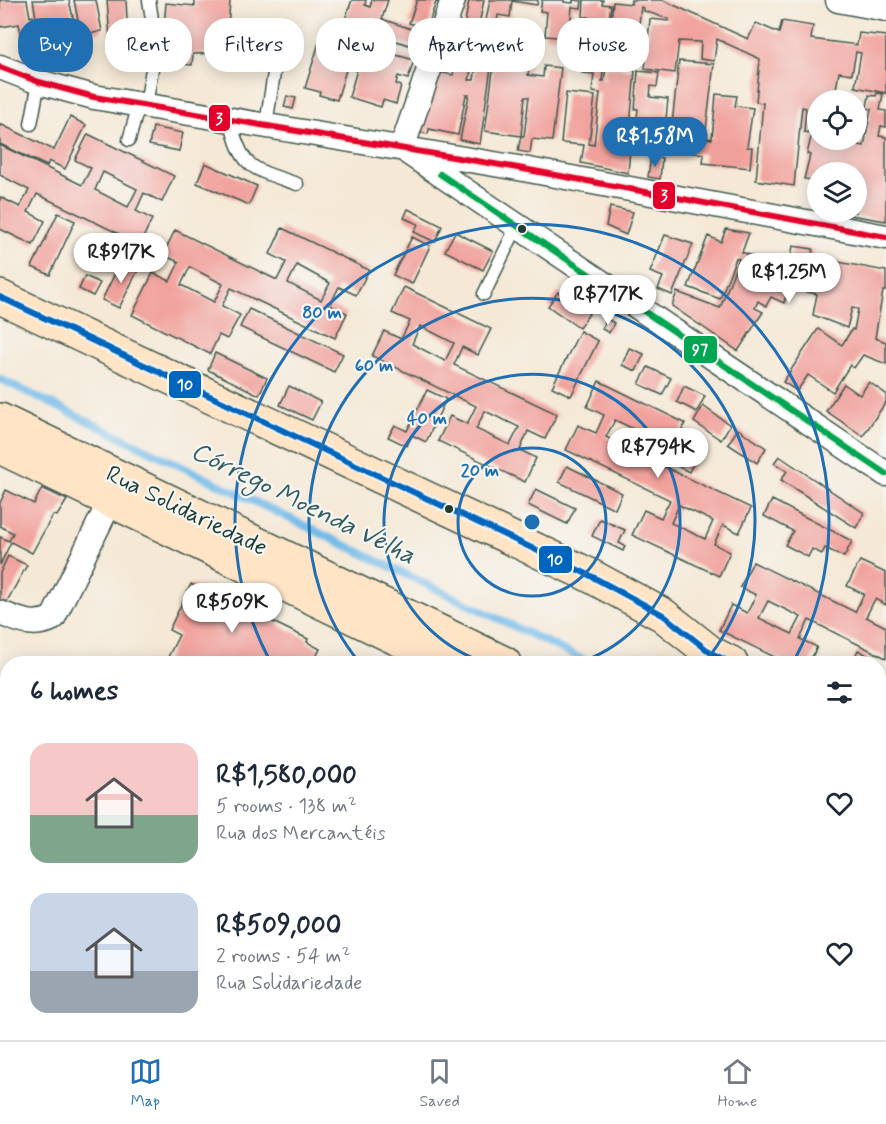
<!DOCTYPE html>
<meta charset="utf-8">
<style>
body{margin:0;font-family:Mynerve,sans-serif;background:#f6f6f7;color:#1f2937;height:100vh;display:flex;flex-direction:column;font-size:22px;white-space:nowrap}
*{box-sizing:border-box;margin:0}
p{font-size:20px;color:#747a83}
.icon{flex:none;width:33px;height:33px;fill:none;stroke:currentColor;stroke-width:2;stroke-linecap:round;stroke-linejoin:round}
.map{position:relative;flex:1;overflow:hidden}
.sheet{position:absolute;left:0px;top:656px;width:886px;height:386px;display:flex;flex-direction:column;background:#fff;border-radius:24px 24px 0 0;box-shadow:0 3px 15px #0003}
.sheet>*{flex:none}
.guide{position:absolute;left:18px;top:18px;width:850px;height:54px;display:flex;gap:12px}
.tools{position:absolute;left:807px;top:90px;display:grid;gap:12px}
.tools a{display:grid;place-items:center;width:60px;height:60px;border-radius:50%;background:#fff;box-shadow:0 3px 15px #0003;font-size:30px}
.price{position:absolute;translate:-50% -51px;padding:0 14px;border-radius:21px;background:#fff;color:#222;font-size:20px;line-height:39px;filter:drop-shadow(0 2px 3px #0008)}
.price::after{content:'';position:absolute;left:50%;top:36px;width:18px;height:14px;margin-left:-9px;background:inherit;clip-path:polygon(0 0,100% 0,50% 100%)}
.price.selected{background:#1f6fb2;color:#fff}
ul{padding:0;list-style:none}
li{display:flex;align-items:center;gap:18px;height:150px;padding:0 30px}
li span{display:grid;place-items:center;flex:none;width:168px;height:120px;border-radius:18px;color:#555}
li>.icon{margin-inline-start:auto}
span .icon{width:72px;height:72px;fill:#fffc;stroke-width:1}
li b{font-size:26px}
h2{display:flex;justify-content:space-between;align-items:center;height:72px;padding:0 30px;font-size:26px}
.pill{padding:0 21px;border-radius:24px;background:#fff;box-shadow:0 3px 15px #0003;font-size:21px;line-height:54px}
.pill.selected{background:#1f6fb2;color:#fff}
.tabs{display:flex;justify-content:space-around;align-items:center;height:84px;border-top:2px solid #e0e1e3;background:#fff;font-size:16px;color:#747a83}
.tabs a{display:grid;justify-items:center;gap:3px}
.tabs .selected{color:#1f6fb2}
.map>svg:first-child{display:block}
</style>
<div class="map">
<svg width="886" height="1040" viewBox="0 0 886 1040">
<rect width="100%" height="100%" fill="#f6f6f2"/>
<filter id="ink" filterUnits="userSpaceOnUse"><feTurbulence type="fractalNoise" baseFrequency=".0167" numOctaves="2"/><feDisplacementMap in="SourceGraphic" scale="12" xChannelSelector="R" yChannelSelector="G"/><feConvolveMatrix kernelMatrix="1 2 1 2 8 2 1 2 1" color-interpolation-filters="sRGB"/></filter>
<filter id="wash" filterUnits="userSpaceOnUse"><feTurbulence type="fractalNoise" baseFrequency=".008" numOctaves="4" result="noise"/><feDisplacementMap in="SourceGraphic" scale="24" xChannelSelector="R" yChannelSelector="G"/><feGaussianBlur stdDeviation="1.35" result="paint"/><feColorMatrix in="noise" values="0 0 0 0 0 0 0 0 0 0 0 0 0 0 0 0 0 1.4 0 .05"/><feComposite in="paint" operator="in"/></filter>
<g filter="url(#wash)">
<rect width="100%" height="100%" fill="#f5e8d6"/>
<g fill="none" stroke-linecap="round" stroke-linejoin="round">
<g stroke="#70b9e8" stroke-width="8">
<path d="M 0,379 L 590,663"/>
<path d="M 879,802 L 886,806"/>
</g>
</g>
<g id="blocks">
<g fill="#f1a19c" fill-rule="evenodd">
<path d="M 0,0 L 27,0 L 30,17 L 33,16 L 37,36 L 22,39 L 19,24 L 0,27 Z"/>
<path d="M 33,0 L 69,0 L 74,22 L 38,29 Z"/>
<path d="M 74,0 L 96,0 L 102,31 L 81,36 Z"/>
<path d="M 107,0 L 126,0 L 128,39 L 110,39 Z"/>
<path d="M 195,0 L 230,0 L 227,41 L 233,41 L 232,61 L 215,59 L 216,53 L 193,54 L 192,65 L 161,62 L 166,3 L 195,6 Z"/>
<path d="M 352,0 L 366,0 L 365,5 L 370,7 L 372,0 L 388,0 L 382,19 L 432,36 L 425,58 L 419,55 L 421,49 L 372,33 L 368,45 L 355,40 L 337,100 L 319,95 L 320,92 L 305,88 L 323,30 L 336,34 L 340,21 L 344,22 Z"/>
<path d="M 417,0 L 443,0 L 442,4 L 436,2 L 427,29 L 409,23 Z"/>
<path d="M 484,0 L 474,49 L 460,47 L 469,1 Z"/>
<path d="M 490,0 L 538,0 L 537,5 L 512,1 L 510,17 L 498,15 L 491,62 L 478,60 Z"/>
<path d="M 542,0 L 564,0 L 564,2 L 573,3 L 573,0 L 582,1 L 581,8 L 572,7 L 569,38 L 545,36 L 547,12 L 540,11 Z"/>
<path d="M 584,0 L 603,0 L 602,4 L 611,5 L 605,48 L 608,48 L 613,2 L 631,4 L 631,0 L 663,0 L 748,39 L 756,23 L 779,33 L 782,21 L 813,26 L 811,39 L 857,45 L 859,33 L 886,36 L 886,93 L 855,87 L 861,53 L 856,52 L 852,74 L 839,72 L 834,100 L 818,100 L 818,140 L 839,142 L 840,140 L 853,140 L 852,144 L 864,146 L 871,109 L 867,108 L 869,95 L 876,96 L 877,93 L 883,94 L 880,110 L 886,111 L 886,127 L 881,126 L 879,136 L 886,137 L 886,221 L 838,213 L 856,212 L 856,172 L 818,172 L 818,181 L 804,179 L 810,155 L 807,154 L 812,133 L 804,132 L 806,108 L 802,107 L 794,186 L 756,180 L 763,103 L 756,102 L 760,59 L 717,39 L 714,61 L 700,59 L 701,42 L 679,41 L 675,73 L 645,69 L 650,19 L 669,21 L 669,19 L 644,11 L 644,8 L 641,7 L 636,50 L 623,49 L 622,61 L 604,59 L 602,81 L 604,81 L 606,67 L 635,70 L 629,138 L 631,138 L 628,173 L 581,163 L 584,145 L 561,143 L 566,93 L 595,96 L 589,144 L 594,145 L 600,93 L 592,92 L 594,74 L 582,73 L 584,57 L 589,57 L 592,34 L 587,33 L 589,17 L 583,17 Z"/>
<path d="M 364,46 L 414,60 L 408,79 L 398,76 L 396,84 L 401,86 L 396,104 L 383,100 L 381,107 L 349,97 Z"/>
<path d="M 518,46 L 532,47 L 528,75 L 543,77 L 544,66 L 561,68 L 552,141 L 532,139 L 530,153 L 518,151 L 521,136 L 485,131 L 495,55 L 517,58 ZM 525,97 L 529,97 L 524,136 L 521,136 Z"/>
<path d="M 456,61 L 472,64 L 469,80 L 474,80 L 476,65 L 491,67 L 480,144 L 460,140 L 469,95 L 466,95 L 458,135 L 429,129 L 428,134 L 414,132 L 437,72 L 453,75 Z"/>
<path d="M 679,61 L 714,64 L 705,138 L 712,139 L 716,94 L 737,96 L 735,106 L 753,108 L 747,147 L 752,147 L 750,168 L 703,163 L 704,154 L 669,150 Z"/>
<path d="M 638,71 L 659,73 L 657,87 L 651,86 L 650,97 L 668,99 L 663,148 L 653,148 L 653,152 L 638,151 L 639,146 L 634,146 L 638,109 L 635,109 Z"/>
<path d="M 287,96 L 296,98 L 293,109 L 284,107 Z"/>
<path d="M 70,117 L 86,125 L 65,169 L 49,161 L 47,166 L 0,144 L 0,124 L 54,150 Z"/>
<path d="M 153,127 L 183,133 L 179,151 L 149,145 Z"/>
<path d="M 88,134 L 174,176 L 162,202 L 144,193 L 136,211 L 152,219 L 140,244 L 37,194 L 28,212 L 45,221 L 33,245 L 0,229 L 0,197 L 20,207 L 29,190 L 0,175 L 0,145 L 82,185 L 91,168 L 75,160 ZM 103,172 L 137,189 L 128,207 L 95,190 Z"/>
<path d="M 651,156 L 662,158 L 660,179 L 648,177 Z"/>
<path d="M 205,163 L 257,186 L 249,205 L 197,183 Z"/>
<path d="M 610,207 L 633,212 L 626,235 L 606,226 Z"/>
<path d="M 408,209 L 442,226 L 435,242 L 414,232 L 418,224 L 404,218 Z"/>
<path d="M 58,213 L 75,221 L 50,275 L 32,267 Z"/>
<path d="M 282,228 L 369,270 L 356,295 L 339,287 L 330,305 L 347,313 L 335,338 L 231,288 L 222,306 L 240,315 L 227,339 L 219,335 L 210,354 L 132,315 L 153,273 L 170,281 L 179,262 L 163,255 L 175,230 L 277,280 L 286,262 L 270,254 ZM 297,265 L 330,283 L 321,300 L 288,283 ZM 190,267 L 223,284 L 214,302 L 181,285 Z"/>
<path d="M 726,229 L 749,233 L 742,252 L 772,264 L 766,278 L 775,281 L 776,278 L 786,281 L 793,246 L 813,249 L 812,257 L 886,271 L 886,291 L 883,291 L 875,338 L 886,342 L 886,364 L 863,355 L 854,368 L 850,365 L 833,392 L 808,375 L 797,391 L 783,382 L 818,329 L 842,345 L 852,329 L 854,330 L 858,309 L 852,308 L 847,328 L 813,315 L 817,294 L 788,288 L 784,303 L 771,297 L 766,306 L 758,301 L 755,308 L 763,312 L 738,351 L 672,306 L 677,292 L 720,308 L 739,259 L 736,258 L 720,299 L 688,287 L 708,236 L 721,242 Z"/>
<path d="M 455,232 L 493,251 L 483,270 L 445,251 Z"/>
<path d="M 665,235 L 693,244 L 672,295 L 658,289 L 663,277 L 650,272 Z"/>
<path d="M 412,237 L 430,246 L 412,284 L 393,275 Z"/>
<path d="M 122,259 L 139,268 L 119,308 L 102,300 Z"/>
<path d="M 85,276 L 100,283 L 93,296 L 79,289 Z"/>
<path d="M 404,287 L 491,329 L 478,355 L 462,347 L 454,365 L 557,414 L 545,439 L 528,431 L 520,450 L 536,458 L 525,482 L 438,441 L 450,416 L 467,424 L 476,406 L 372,356 L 384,331 L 401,339 L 410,321 L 392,313 ZM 420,326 L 454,343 L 445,361 L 412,344 ZM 485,411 L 519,427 L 510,445 L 476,429 Z"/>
<path d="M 558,292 L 589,314 L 579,328 L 548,306 Z"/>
<path d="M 249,309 L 343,354 L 334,372 L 240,327 Z"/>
<path d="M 607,319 L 614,323 L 609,333 L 602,329 Z"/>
<path d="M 580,331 L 598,341 L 571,396 L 552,387 Z"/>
<path d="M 629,348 L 644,354 L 636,371 L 622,365 Z"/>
<path d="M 215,353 L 267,378 L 259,395 L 208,370 Z"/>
<path d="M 648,367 L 671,378 L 662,395 L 639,384 Z"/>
<path d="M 599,381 L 685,423 L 673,449 L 657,441 L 648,459 L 751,508 L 739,533 L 723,525 L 714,544 L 730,552 L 719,576 L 632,535 L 644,510 L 661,518 L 670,500 L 566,450 L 578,425 L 596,433 L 604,415 L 587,407 ZM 615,420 L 648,436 L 639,454 L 606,437 ZM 679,505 L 713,521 L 705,539 L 671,523 Z"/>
<path d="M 869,382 L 886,394 L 886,402 L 863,436 L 826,411 L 844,384 L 860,395 Z"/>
<path d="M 289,386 L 321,402 L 312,420 L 280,405 Z"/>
<path d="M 684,386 L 705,396 L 697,412 L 677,402 Z"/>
<path d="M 427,390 L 446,399 L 426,442 L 412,435 L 407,446 L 388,437 L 395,425 L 407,431 Z"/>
<path d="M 703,406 L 730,425 L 721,440 L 694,422 Z"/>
<path d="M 738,429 L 766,448 L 757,463 L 728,444 Z"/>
<path d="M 681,448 L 697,455 L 689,472 L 673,464 Z"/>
<path d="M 779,456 L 864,513 L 856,528 L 781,480 L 787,471 L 774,463 Z"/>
<path d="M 567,466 L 622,493 L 615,509 L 559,482 Z"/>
<path d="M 42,488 L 67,500 L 57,516 L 53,515 L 32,553 L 11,542 L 0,565 L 0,537 L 9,541 L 13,533 L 0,526 L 0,503 L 6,490 L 34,504 Z"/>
<path d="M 536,489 L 575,508 L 567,524 L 528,505 Z"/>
<path d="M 772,500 L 852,541 L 844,557 L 825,548 L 822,554 L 812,549 L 808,557 L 785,545 L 793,531 L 764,516 Z"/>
<path d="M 600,519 L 625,530 L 619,543 L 625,546 L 623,551 L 592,536 Z"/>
<path d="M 8,556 L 27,565 L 7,601 L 3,605 L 0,604 L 0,573 Z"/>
<path d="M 860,561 L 886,573 L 886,605 L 875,599 L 866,617 L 886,627 L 886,658 L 809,620 L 800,639 L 817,647 L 809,663 L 787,663 L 719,630 L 731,605 L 747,613 L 756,595 L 740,587 L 753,562 L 855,612 L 864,594 L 847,586 ZM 768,601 L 801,617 L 792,634 L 759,618 Z"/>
<path d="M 191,584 L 200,589 L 201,587 L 308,639 L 307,642 L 320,649 L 313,663 L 283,663 L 268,656 L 264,663 L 165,663 L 179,635 L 169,630 Z"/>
<path d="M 858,650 L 869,656 L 866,663 L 852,663 Z"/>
<path d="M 886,900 L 886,947 L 879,937 L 879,905 Z"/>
<path d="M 0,998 L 8,1003 L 8,1034 L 51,1034 L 47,1040 L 4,1040 L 0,1037 Z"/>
<path d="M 879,1003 L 886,1013 L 886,1031 L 877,1038 L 878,1040 L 797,1040 L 807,1034 L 879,1034 Z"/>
<path d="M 489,1034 L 502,1034 L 507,1040 L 480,1040 Z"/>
<path d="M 507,1034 L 528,1034 L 519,1040 L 512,1040 Z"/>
<path d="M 536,1034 L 553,1034 L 561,1040 L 527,1040 Z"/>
<path d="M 590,1034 L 704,1034 L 695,1040 L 689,1040 L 687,1036 L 680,1040 L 622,1040 L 619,1036 L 613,1040 L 595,1040 Z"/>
<path d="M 710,1034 L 729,1034 L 734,1040 L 701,1040 Z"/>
</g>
</g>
</g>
<g filter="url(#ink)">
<use href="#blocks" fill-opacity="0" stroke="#3f574c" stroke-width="1.5"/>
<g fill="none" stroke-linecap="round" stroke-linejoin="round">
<g stroke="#3f574c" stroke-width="15">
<g id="lane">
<path d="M 146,105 L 156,45 L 149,0"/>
<path d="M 230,119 C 242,170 251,168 297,184"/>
<path d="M 31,124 L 39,82"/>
<path d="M 266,125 L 280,34"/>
<path d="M 129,140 L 139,104"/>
<path d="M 484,294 L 517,226"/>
<path d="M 0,777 L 8,778"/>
<path d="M 0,970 L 8,975"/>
<path d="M 86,1034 L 95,1040"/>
<path d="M 440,1034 L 447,1040"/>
</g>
</g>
<g stroke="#3f574c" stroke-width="27">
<g id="street">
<path d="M 838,0 L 886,9"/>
<path d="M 0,67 L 39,82 L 94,97 L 518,168 L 886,237"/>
<path d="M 402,148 L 453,0"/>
<path d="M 409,153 L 886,474"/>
<path d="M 0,613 C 19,620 34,628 53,618 L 117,487"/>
<path d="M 879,977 L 886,987"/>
<path d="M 576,1034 L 581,1040"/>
<path d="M 751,1034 L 755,1040"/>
</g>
</g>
<g stroke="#3f574c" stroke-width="36">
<g id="secondary">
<path d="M 0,297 L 589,575 L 663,615 L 711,653 L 731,663"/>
<path d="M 0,420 L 504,663"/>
<path d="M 0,447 L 448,663"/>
<path d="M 879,722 L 886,725"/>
<path d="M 879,845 L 886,849"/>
<path d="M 879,873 L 886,877"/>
</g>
</g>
<use href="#lane" stroke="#fff" stroke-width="12"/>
<use href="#street" stroke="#fff" stroke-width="24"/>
<use href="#secondary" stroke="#ffe4c6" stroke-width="33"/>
<g stroke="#f6f6f2" stroke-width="10">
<path id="bus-1" d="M 0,67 L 39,82 L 94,97 L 518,168 L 886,237"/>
</g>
<g stroke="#f6f6f2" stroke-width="10">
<path id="bus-2" d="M 440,174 L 886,474"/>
</g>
<g stroke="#f6f6f2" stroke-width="10">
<path id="bus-3" d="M 0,297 L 589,575 L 663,615 L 711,653 L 731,663"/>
</g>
<use href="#bus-1" stroke="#e4002b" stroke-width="6"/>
<use href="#bus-2" stroke="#00a651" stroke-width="6"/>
<use href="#bus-3" stroke="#0065bd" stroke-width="6"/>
</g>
</g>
<g fill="none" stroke="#1f6fb2" stroke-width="3">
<circle cx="532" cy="522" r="74"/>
<path d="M486 663A148 148 0 1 1 578 663"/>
<path d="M359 662A223 223 0 1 1 705 662"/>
<path d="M270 661A297 297 0 1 1 794 661"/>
</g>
<g fill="#1f3d34" stroke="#f6f6f2" stroke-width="2">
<circle cx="522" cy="229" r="5"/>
<circle cx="449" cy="509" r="5"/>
</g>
<g text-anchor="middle" stroke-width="4.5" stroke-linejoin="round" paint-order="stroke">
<g font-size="24" fill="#1f3d34" stroke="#f6f6f2">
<text transform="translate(187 510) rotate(26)" y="8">Rua Solidariedade</text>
</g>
<g font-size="26" font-style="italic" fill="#335c61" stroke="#f6f6f2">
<text transform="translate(304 502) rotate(26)" y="9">Córrego Moenda Velha</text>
</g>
</g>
<circle cx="532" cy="522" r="9" fill="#1f6fb2" stroke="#f6f6f2" stroke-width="3"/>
<g font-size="18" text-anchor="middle" font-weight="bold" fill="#1f6fb2" stroke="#f6f6f2" stroke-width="4.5" stroke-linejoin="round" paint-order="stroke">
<text x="322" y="318">80 m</text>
<text x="374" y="371">60 m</text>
<text x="427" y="424">40 m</text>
<text x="480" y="476">20 m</text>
</g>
<g stroke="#f6f6f2" stroke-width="2">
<rect x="208" y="104" width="23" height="28" rx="6" fill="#e4002b"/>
<rect x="652" y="181" width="24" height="29" rx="6" fill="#e4002b"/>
<rect x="683" y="335" width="35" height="29" rx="6" fill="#00a651"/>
<rect x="168" y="370" width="34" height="29" rx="6" fill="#0065bd"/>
<rect x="538" y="545" width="35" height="29" rx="6" fill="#0065bd"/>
</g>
<g font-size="16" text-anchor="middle" font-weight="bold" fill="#fff">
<text x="219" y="124">3</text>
<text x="664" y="201">3</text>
<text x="700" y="355">97</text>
<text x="185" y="390">10</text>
<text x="555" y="565">10</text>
</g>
</svg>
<div class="tools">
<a><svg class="icon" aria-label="locate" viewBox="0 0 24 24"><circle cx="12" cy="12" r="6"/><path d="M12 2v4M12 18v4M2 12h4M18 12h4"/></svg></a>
<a><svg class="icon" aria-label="layers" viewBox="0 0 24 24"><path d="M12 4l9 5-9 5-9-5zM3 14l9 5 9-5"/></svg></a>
</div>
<b class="price selected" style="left:655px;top:168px">R$1.58M</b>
<b class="price" style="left:121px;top:284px">R$917K</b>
<b class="price" style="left:789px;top:304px">R$1.25M</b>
<b class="price" style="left:608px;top:326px">R$717K</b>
<b class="price" style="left:658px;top:479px">R$794K</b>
<b class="price" style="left:232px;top:634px">R$509K</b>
<div class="guide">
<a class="pill selected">Buy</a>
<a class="pill">Rent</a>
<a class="pill">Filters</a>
<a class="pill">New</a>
<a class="pill">Apartment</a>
<a class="pill">House</a>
</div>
<section class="sheet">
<h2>6 homes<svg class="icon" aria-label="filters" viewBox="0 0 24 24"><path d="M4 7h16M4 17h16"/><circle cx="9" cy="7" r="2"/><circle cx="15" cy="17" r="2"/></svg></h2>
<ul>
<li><span style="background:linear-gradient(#f6c9c9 60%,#7fa58c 0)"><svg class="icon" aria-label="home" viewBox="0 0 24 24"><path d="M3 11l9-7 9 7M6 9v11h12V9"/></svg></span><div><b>R$1,580,000</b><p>5 rooms · 138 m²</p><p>Rua dos Mercantéis</p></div><svg class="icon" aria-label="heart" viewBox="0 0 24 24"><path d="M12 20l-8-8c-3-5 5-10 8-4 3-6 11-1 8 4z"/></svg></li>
<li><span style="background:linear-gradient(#c9d6e8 65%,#9aa5b1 0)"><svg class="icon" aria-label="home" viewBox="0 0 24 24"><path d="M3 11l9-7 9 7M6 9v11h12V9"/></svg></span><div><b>R$509,000</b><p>2 rooms · 54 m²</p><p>Rua Solidariedade</p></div><svg class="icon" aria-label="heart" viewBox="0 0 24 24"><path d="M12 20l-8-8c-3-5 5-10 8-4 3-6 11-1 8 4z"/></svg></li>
</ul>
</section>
</div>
<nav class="tabs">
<a class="selected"><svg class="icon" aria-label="map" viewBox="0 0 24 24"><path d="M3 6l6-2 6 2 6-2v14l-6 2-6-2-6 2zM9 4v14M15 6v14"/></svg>Map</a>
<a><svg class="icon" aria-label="saved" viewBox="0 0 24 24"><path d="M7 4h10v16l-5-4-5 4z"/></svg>Saved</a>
<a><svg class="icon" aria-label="home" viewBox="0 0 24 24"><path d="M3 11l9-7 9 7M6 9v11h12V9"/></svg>Home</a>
</nav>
